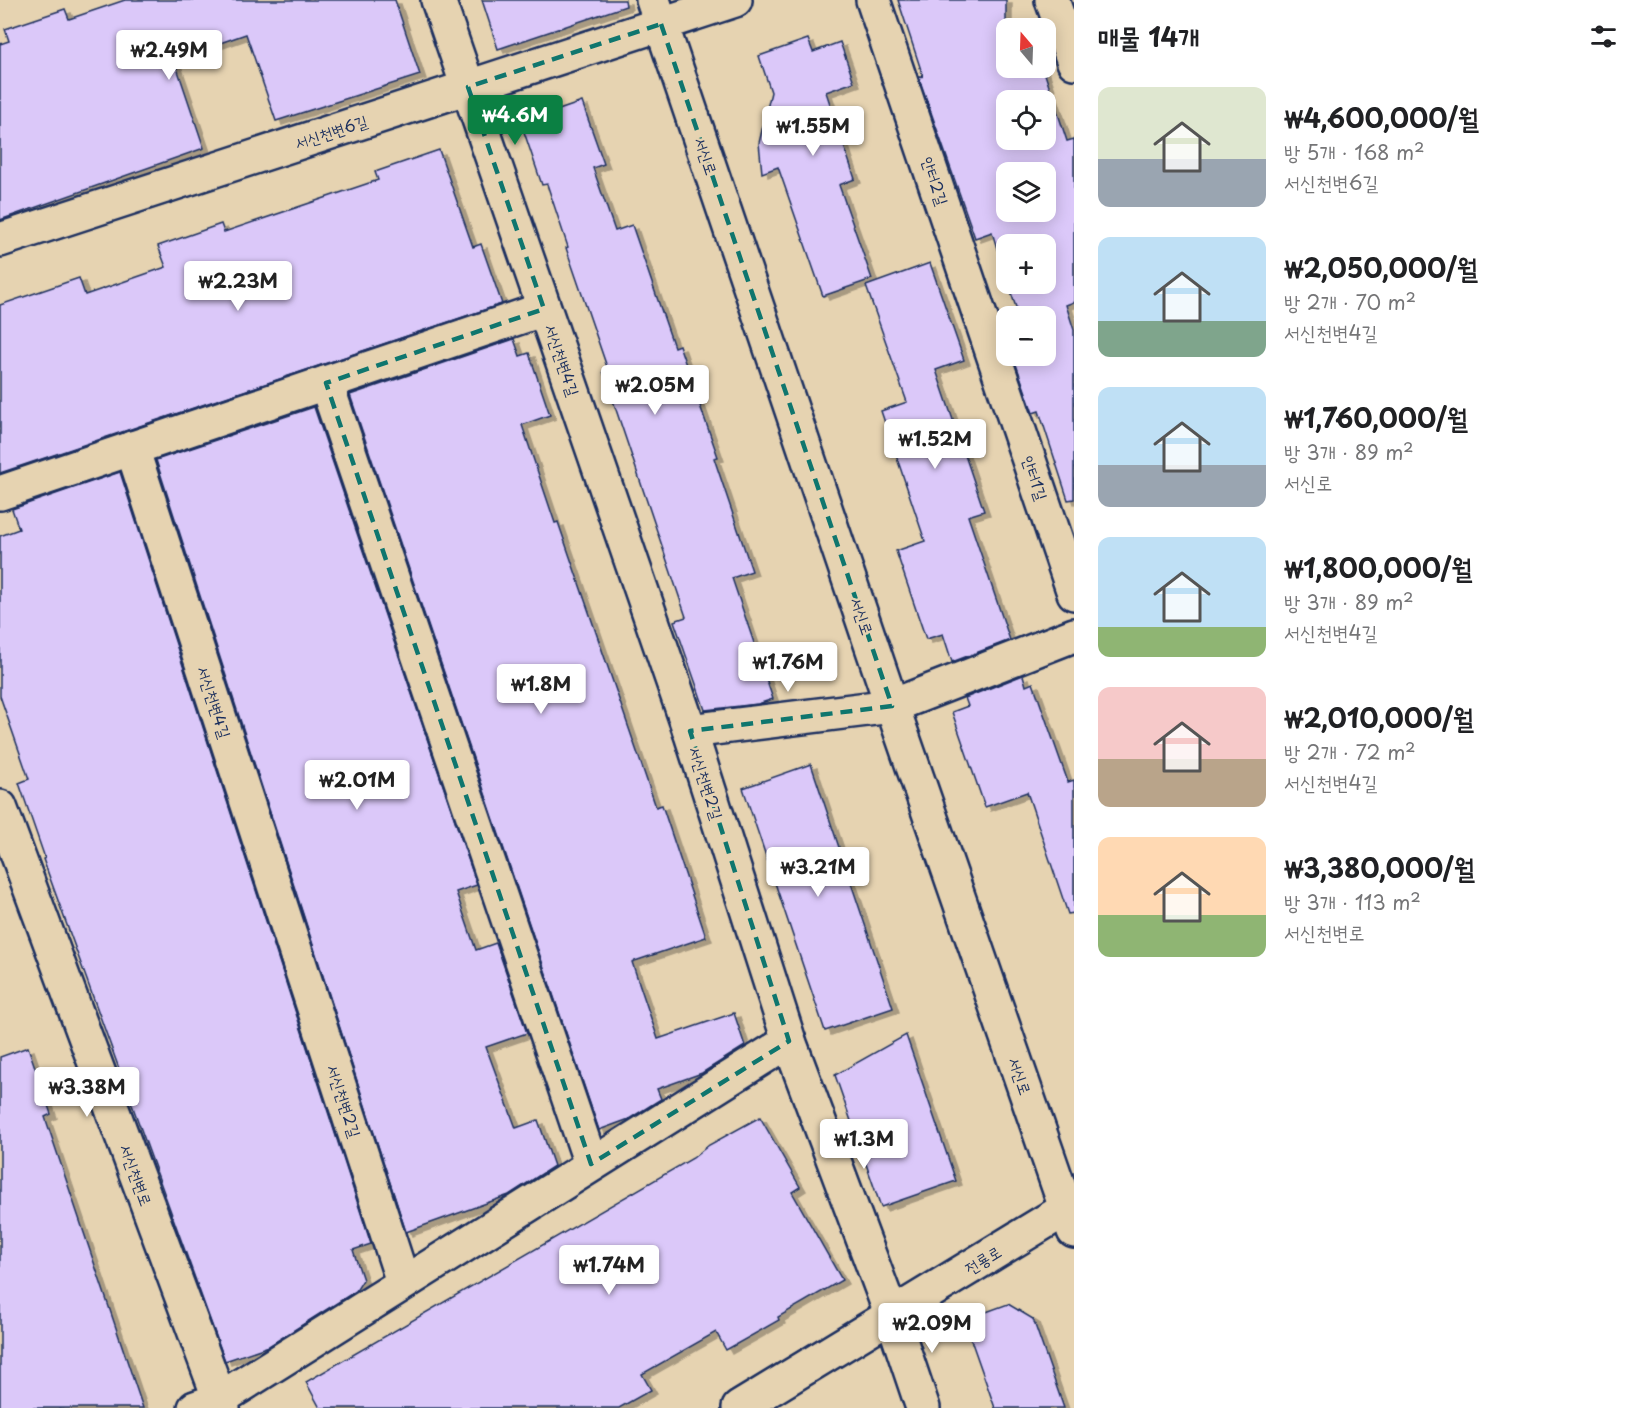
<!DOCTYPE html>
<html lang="ko">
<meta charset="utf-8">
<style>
body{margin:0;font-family:"Playpen Sans","Poor Story",sans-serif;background:#f2f2f2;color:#202124;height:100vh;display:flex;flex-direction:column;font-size:22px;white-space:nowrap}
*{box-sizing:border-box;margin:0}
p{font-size:20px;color:#757577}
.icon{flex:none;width:33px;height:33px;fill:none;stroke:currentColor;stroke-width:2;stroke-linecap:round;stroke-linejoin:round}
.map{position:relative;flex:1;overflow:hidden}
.panel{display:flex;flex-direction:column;background:#fff;width:570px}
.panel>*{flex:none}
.needle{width:39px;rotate:341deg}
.controls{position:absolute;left:996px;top:18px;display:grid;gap:12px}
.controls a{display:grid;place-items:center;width:60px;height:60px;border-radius:12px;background:#fff;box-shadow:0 3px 15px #0003;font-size:30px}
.price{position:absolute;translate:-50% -51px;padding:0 14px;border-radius:6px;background:#fff;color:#222;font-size:20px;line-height:39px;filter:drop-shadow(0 2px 3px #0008)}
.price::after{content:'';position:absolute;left:50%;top:36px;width:18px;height:14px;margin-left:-9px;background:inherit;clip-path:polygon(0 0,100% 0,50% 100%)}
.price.active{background:#0b8043;color:#fff}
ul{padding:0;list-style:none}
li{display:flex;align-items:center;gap:18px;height:150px;padding:0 24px}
li span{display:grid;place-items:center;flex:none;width:168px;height:120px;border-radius:12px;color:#555}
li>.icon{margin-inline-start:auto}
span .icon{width:72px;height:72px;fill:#fffc;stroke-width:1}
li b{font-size:26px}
h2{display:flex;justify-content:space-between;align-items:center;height:72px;padding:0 24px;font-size:26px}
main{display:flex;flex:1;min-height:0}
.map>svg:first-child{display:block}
</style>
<main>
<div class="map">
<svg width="1074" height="1408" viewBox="0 0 1074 1408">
<defs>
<filter id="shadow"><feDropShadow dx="6" dy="4" stdDeviation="0" flood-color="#0004"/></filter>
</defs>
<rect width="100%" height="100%" fill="#e6d3b1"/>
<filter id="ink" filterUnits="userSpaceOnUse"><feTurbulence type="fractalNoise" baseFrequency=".0167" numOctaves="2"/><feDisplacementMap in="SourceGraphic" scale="12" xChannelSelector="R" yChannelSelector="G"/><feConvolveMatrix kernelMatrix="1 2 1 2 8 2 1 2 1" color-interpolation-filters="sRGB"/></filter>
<g filter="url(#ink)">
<g fill="#dbc8f9" stroke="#1b2f5e" stroke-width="1.5" fill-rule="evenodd" filter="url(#shadow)">
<path d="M 125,0 L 395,0 L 420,75 L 276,121 L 246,34 L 174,59 L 204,148 L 0,220 L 0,44 L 9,41 L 5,29 L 65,9 L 69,19 Z"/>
<path d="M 482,0 L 625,0 L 626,6 L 498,49 Z"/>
<path d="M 898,0 L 1006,0 L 1006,68 L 1043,68 L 1067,141 L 1074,139 L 1074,302 L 1066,305 L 1074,330 L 1074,499 L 1068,500 L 1039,411 L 1033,413 L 1013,356 L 1046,356 L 1046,316 L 1019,316 L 1008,284 L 1046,284 L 1046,244 L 1006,244 L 1006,278 L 992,232 L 975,238 L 919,78 L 923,76 ZM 1006,100 L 1046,100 L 1046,140 L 1006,140 ZM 1006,172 L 1046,172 L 1046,212 L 1006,212 Z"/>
<path d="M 808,39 L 813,52 L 840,42 L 854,82 L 826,92 L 855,179 L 839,185 L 872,279 L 823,296 L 778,167 L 762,173 L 759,143 L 771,92 L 759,56 Z"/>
<path d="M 582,102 L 604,164 L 593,168 L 615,231 L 632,225 L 674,347 L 679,345 L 718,457 L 714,458 L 752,571 L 732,578 L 773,699 L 758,704 L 705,710 L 674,621 L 686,617 L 603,371 L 608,370 L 566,248 L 568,247 L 547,184 L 542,185 L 521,123 Z"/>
<path d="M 439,150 L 473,247 L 481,244 L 502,304 L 0,473 L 0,305 L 79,278 L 85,295 L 166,267 L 158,246 L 221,224 L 224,232 L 378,180 L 375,172 Z"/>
<path d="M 930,263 L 964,360 L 936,370 L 984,511 L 968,516 L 1010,640 L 952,662 L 943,634 L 926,639 L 896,551 L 925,541 L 881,411 L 907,402 L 866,286 Z"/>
<path d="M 514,339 L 520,356 L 529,353 L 550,415 L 522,425 L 555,523 L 558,522 L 656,807 L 662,805 L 706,937 L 632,962 L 658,1039 L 734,1013 L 745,1046 L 702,1073 L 657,1089 L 661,1099 L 629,1119 L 599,1130 L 350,395 Z"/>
<path d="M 314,407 L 477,885 L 456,892 L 476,950 L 496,943 L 527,1033 L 486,1047 L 516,1128 L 538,1120 L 554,1166 L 509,1195 L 406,1232 L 156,460 Z"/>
<path d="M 120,472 L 371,1244 L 353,1250 L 363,1280 L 356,1291 L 269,1346 L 225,1361 L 43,859 L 45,858 L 19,783 L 29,779 L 0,696 L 0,536 L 19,529 L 12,509 Z"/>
<path d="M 1023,675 L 1026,686 L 1033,683 L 1068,782 L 1074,780 L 1074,913 L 1068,914 L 1027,792 L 985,807 L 952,712 L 968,706 L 965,698 Z"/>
<path d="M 811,764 L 893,1008 L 825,1031 L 743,788 Z"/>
<path d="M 906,1035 L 956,1181 L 881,1207 L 835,1075 Z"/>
<path d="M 28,1047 L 51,1114 L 45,1117 L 143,1408 L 0,1408 L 0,1057 Z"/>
<path d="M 760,1117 L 800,1187 L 792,1192 L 842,1280 L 778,1317 L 779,1320 L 726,1350 L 716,1332 L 642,1374 L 651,1390 L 619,1408 L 320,1408 L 306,1382 L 693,1158 L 709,1145 Z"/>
<path d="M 1008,1304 L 1033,1319 L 1064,1408 L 995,1408 L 964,1320 Z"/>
</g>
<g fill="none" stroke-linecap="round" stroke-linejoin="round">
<g stroke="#1b2f5e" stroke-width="38">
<g id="minor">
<path d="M 653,0 L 892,706 L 1074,1231"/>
<path d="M 873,0 L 1074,593"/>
<path d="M 1052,0 L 1074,62"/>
<path d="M 0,240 L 735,0"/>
<path d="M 326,383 L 591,1164"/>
<path d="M 132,448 L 403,1282"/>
<path d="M 0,493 L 544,309"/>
<path d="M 690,731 L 892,706 L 1074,635"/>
<path d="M 0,807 L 223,1408"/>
<path d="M 789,1041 L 892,1316 L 923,1408"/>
<path d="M 195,1408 L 218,1400 L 789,1041 L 690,731 L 438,0"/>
<path d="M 739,1408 L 1074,1204"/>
</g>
</g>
<use href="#minor" stroke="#e6d3b1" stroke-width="33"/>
</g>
</g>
<path fill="none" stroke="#0f766e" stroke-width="4.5" stroke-dasharray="12 8" stroke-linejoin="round" d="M 661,24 L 892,706 L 690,731 L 789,1041 L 591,1164 L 326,383 L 544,309 L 468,87 Z"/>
<g text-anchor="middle" stroke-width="5" stroke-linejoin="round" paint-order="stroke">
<g font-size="16" fill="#1b2f5e" stroke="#e6d3b1">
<text transform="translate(331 132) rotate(-18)" y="6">서신천변6길</text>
<text transform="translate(706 156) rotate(71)" y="6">서신로</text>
<text transform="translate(935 181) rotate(71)" y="6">안터2길</text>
<text transform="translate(562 360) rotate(71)" y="6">서신천변4길</text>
<text transform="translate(1035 478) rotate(71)" y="6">안터1길</text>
<text transform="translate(862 616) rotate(71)" y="6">서신로</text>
<text transform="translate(214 702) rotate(72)" y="6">서신천변4길</text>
<text transform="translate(706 783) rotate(72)" y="6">서신천변2길</text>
<text transform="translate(1020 1076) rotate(71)" y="6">서신로</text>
<text transform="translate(344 1101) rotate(72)" y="6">서신천변2길</text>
<text transform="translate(136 1175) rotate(70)" y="6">서신천변로</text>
<text transform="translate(983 1260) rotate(-32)" y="6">전룡로</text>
</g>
</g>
</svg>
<div class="controls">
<a><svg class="needle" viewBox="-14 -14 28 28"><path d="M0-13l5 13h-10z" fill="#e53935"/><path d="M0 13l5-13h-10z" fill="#757577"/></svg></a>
<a><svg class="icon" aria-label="locate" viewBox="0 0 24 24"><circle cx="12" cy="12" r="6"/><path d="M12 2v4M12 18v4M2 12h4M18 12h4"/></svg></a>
<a><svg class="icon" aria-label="layers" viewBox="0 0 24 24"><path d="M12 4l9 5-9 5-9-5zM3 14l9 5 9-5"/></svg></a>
<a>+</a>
<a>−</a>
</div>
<b class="price" style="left:169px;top:81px">₩2.49M</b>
<b class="price active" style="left:515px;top:146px">₩4.6M</b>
<b class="price" style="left:813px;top:157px">₩1.55M</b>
<b class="price" style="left:238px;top:312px">₩2.23M</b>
<b class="price" style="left:655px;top:416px">₩2.05M</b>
<b class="price" style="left:935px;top:470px">₩1.52M</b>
<b class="price" style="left:788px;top:693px">₩1.76M</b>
<b class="price" style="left:541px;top:715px">₩1.8M</b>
<b class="price" style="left:357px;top:811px">₩2.01M</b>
<b class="price" style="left:818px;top:898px">₩3.21M</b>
<b class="price" style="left:87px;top:1118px">₩3.38M</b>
<b class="price" style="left:864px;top:1170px">₩1.3M</b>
<b class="price" style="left:609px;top:1296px">₩1.74M</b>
<b class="price" style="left:932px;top:1354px">₩2.09M</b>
</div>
<section class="panel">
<h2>매물 14개<svg class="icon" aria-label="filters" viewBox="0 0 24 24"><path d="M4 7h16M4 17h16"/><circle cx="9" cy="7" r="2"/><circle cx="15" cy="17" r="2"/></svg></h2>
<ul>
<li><span style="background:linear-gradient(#dfe7d0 60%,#9aa5b1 0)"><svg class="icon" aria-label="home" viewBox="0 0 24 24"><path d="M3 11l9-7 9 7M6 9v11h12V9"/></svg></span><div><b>₩4,600,000/월</b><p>방 5개 · 168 m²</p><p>서신천변6길</p></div></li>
<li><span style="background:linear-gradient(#bfe0f5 70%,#7fa58c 0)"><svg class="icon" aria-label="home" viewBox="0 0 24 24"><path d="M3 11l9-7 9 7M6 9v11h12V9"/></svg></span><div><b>₩2,050,000/월</b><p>방 2개 · 70 m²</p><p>서신천변4길</p></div></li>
<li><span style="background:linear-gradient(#bfe0f5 65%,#9aa5b1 0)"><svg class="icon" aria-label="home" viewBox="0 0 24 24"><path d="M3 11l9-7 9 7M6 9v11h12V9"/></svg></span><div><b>₩1,760,000/월</b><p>방 3개 · 89 m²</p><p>서신로</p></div></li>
<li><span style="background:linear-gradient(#bfe0f5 75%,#8fb573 0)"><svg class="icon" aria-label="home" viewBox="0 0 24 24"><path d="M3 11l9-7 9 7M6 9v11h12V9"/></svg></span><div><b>₩1,800,000/월</b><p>방 3개 · 89 m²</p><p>서신천변4길</p></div></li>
<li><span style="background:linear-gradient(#f6c9c9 60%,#b9a48a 0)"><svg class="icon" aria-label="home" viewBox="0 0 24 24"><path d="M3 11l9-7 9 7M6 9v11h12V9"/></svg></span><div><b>₩2,010,000/월</b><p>방 2개 · 72 m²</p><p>서신천변4길</p></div></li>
<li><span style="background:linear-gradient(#ffd9b3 65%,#8fb573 0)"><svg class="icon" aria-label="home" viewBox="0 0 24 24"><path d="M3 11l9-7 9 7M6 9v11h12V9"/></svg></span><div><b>₩3,380,000/월</b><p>방 3개 · 113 m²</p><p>서신천변로</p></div></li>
</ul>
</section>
</main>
